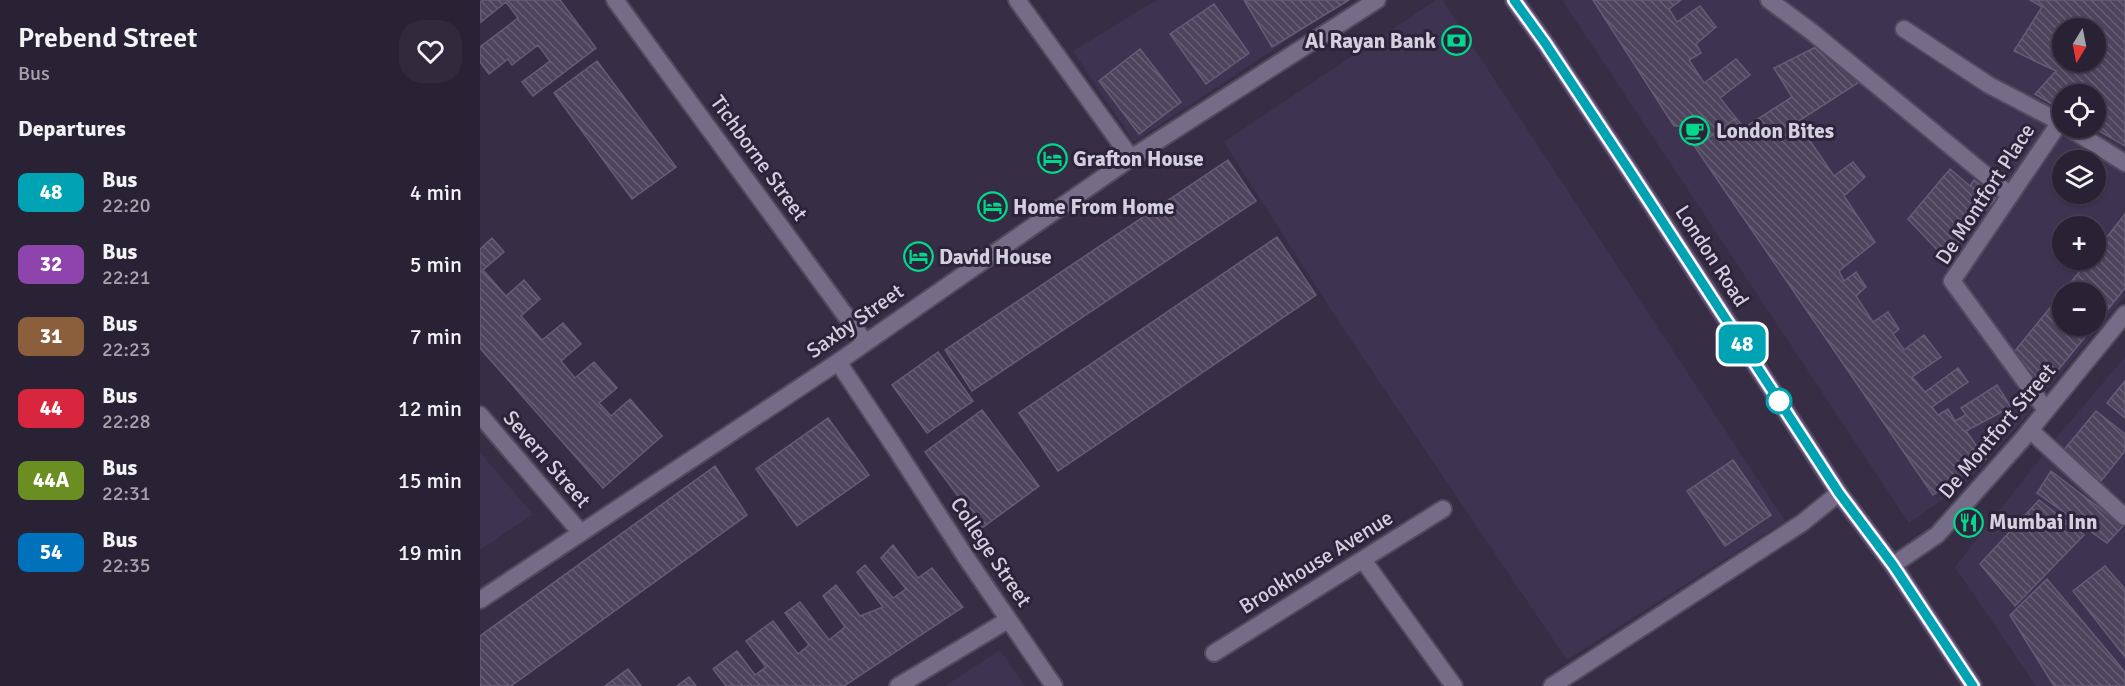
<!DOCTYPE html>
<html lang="en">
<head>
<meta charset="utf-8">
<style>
	:root { --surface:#292234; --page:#312a3c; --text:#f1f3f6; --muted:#a5a4ac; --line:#453f4f }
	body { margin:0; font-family:Signika,sans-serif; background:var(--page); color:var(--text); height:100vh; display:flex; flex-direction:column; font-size:22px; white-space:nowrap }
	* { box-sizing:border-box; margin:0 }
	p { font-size:20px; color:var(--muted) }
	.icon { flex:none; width:33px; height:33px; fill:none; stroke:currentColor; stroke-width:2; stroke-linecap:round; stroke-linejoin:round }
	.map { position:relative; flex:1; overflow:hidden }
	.side { display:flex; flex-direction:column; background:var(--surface); width:480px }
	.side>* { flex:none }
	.badge { padding:0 12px; border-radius:9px; font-size:21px; line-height:39px }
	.needle { width:39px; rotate:190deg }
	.controls { position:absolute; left:1572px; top:18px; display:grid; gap:12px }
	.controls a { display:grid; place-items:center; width:54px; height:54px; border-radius:50%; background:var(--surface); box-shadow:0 2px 4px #0004,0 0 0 2px var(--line); font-size:30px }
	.map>.badge { position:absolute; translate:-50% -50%; box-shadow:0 0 0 3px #fff }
	h2 { padding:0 18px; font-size:22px; line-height:54px }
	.round { display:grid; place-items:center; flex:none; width:63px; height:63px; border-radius:24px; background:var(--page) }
	.head { display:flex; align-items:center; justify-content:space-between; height:102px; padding:0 18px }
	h1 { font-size:28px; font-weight:600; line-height:45px }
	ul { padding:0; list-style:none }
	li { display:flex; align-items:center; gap:18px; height:72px; padding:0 18px }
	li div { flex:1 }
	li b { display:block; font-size:22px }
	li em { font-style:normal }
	li .badge { min-width:66px; font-weight:700; text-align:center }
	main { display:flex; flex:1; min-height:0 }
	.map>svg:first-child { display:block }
</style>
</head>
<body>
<main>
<section class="side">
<div class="head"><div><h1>Prebend Street</h1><p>Bus</p></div><a class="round"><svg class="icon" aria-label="heart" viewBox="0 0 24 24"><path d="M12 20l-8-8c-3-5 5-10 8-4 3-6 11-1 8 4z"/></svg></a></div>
<h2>Departures</h2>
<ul>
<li><span class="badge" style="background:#00a3b4;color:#fff">48</span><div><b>Bus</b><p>22:20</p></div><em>4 min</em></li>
<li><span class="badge" style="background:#8e44ad;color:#fff">32</span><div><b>Bus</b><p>22:21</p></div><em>5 min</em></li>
<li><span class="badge" style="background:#8b5e3c;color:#fff">31</span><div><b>Bus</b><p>22:23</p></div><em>7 min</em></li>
<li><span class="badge" style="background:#d7263d;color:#fff">44</span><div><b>Bus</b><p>22:28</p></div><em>12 min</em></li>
<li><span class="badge" style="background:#6b8e23;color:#fff">44A</span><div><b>Bus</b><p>22:31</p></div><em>15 min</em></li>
<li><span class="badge" style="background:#0072bc;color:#fff">54</span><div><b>Bus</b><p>22:35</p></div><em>19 min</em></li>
</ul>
</section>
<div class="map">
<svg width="1645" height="686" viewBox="0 0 1645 686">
	<defs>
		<pattern id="building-back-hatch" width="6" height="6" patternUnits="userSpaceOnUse" patternTransform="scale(1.5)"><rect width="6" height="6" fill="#4e445e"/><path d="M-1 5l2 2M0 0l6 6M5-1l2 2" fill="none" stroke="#675e75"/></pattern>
	</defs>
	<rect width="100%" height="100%" fill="#372e46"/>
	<path fill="#3f3352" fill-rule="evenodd" d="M677,0H868L654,142L593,51Z
		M956,0H962L1305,521L1087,660L857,319L744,142Z
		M1082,0H1645V296L1541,422L1486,483L1429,523ZM1582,28H1616V62H1582ZM1582,94H1616V128H1582ZM1582,160H1616V194H1582ZM1582,226H1616V260H1582ZM1582,292H1616V326H1582Z
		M1645,357V502L1573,442Z
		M0,453L53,514L0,550Z
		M1564,454L1645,528V686H1556L1475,567Z
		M520,650L545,686H465Z"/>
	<path fill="url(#building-back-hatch)" stroke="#665c77" stroke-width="1.5" fill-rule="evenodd" d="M3,0H80L116,48L53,96L42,82L70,61L58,45L32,65L28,59L9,74L0,62V47L38,18L26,2L1,22L0,2Z
		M764,0H869L792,47Z
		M1113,0H1201L1189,9L1197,22L1220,6L1236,27L1216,44L1221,53L1209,60L1224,83L1256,59L1270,75L1240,98L1256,118L1215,147L1200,126H1194Z
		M1550,0H1645V146L1614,128H1616V94H1582V110L1555,94L1576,71L1534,51L1562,7ZM1582,28H1616V62H1582Z
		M734,4L769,53L726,84L690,34Z
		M1338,46L1381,81L1317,122L1354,176L1373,162L1385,177L1364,196L1395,242L1359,271L1364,281L1376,272L1386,287L1376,296L1393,322L1408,312L1419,329L1413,334L1424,350L1444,335L1461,357L1432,377L1445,392L1478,368L1488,382L1452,407L1458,415L1468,409L1475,421L1486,415L1481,408L1517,385L1531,407L1486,431L1506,459L1453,495L1215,147L1256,118L1264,128L1312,97L1294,68Z
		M660,49L701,102L659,134L619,81Z
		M117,61L196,167L152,199L74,93Z
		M748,160L776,201L492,391L465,350Z
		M1470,169L1490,186L1494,180L1516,198L1465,258L1428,219Z
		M1645,214V288L1616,324V292H1582V326H1614L1565,386L1534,352L1609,260H1616V251Z
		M797,237L836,295L578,471L539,413Z
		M12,238L24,252L3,270L26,296L44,280L60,299L41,316L62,340L83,323L101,344L81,361L95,378L114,362L137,388L119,403L131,416L150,399L182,436L123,488L0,348V249Z
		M458,352L493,401L447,433L412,385Z
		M1645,381V418L1627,403Z
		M502,410L559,486L502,528L445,452Z
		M1616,411L1645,434V451L1621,481L1584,450Z
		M348,418L389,475L317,526L276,469Z
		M1253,460L1291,515L1245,546L1207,491Z
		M235,466L267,515L31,686H0V636Z
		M1571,471L1643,526L1627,543L1557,493Z
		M1559,500L1604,535L1535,606L1500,564Z
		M413,545L438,578L452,568L483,607L364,686H246L233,669L257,651L275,675L286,667L266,641L293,621L318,654L329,645L305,613L320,602L349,640L365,627L343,596L356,585L380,616L403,607L377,572L385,565L413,598L426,589L401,558Z
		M1625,566L1645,589V657L1593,591Z
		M1567,579L1645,672V686H1574L1530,615Z
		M148,669L161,686H125Z
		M209,677L216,686H197Z"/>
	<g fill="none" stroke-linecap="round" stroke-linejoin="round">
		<defs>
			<path id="service" d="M1289,0L1332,32L1530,195
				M1424,29L1509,85L1580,122
				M1589,128L1645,163
				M1566,410L1472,281L1580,122L1582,124
				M1550,430L1645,517"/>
			<path id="pedestrian" d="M358,362L412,443
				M734,653L963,509"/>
			<path id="minor" d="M135,0L385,342
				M537,0L651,158
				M0,415L101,533
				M412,443L485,556L574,686
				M883,560L974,686
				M1413,565L1457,535L1541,441L1645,314
				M0,600L358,362L651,158L897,0
				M418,686L528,620
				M1072,686L1322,523L1359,493"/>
			<path id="primary" d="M1034,0L1065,43L1149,170L1359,493L1413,565L1493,686"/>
		</defs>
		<use href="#service" stroke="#524a5e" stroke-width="20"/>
		<use href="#pedestrian" stroke="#524a5e" stroke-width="20"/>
		<use href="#minor" stroke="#524a5e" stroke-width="20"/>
		<use href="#primary" stroke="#524a5e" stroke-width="20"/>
		<use href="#service" stroke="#756c87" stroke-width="16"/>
		<use href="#pedestrian" stroke="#756c87" stroke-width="16"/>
		<use href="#minor" stroke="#756c87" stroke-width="16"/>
		<use href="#primary" stroke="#906ec0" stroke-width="16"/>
	</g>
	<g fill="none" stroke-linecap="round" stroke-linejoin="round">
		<defs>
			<path id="line" d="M1034,0L1065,43L1149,170L1359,493L1413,565L1493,686"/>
		</defs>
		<use href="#line" stroke="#fff" stroke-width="14"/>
		<use href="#line" stroke="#00a3b4" stroke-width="9"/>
	</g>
	<defs>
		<symbol id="bank-ring" viewBox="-11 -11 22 22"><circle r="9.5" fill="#2d243b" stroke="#00d98c" stroke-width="1.5"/><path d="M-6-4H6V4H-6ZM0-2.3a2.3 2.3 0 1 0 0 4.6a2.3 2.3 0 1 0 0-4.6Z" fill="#00d98c"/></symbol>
		<symbol id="cafe-ring" viewBox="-11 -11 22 22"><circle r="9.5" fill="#2d243b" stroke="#00d98c" stroke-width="1.5"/><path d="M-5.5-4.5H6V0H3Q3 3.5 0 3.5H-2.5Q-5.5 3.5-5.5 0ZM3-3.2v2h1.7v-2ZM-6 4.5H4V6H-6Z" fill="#00d98c"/></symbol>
		<symbol id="hotel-ring" viewBox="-11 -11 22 22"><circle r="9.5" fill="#2d243b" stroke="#00d98c" stroke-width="1.5"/><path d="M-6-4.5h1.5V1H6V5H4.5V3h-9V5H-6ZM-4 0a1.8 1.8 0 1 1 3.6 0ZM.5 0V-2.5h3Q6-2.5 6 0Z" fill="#00d98c"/></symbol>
		<symbol id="restaurant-ring" viewBox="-11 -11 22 22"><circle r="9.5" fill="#2d243b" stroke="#00d98c" stroke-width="1.5"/><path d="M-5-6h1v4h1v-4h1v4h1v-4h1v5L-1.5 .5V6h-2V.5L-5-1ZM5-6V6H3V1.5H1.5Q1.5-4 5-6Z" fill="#00d98c"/></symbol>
	</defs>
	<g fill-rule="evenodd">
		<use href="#bank-ring" x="960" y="24" width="33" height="33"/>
		<use href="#cafe-ring" x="1198" y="114" width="33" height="33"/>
		<use href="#hotel-ring" x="556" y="142" width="33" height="33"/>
		<use href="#hotel-ring" x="496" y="190" width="33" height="33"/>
		<use href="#hotel-ring" x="422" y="240" width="33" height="33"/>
		<use href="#restaurant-ring" x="1472" y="506" width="33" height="33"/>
	</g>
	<circle fill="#fff" stroke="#00a3b4" stroke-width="3" cx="1299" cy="401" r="12"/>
	<g text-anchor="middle" stroke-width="6" stroke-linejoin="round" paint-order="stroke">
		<g font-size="21" font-weight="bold" fill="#d5d0df" stroke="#2d243b" text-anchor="start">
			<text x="956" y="48" text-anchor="end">Al Rayan Bank</text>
			<text x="1236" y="138">London Bites</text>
			<text x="593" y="166">Grafton House</text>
			<text x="533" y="214">Home From Home</text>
			<text x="459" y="264">David House</text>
			<text x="1509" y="529">Mumbai Inn</text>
		</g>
		<g font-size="21" fill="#d5d0df" stroke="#2d243b">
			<text transform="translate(279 158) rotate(54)" y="7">Tichborne Street</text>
			<text transform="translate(1505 194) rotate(-57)" y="7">De Montfort Place</text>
			<text transform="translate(1232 256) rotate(57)" y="7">London Road</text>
			<text transform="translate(375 321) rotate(-35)" y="7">Saxby Street</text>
			<text transform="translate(1517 431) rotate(-50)" y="7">De Montfort Street</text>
			<text transform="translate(67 459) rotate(49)" y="7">Severn Street</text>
			<text transform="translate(511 552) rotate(56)" y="7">College Street</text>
			<text transform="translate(836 562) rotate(-32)" y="7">Brookhouse Avenue</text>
		</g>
	</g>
</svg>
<div class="controls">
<a><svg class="needle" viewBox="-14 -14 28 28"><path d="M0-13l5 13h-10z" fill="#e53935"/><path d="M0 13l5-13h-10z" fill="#a5a4ac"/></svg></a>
<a><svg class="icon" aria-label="locate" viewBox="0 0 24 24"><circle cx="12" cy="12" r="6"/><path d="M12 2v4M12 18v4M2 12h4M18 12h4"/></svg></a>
<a><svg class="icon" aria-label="layers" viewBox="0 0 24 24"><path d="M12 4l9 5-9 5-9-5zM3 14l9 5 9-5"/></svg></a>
<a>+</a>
<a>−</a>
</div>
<b class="badge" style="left:1262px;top:344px;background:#00a3b4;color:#fff">48</b>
</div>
</main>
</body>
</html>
